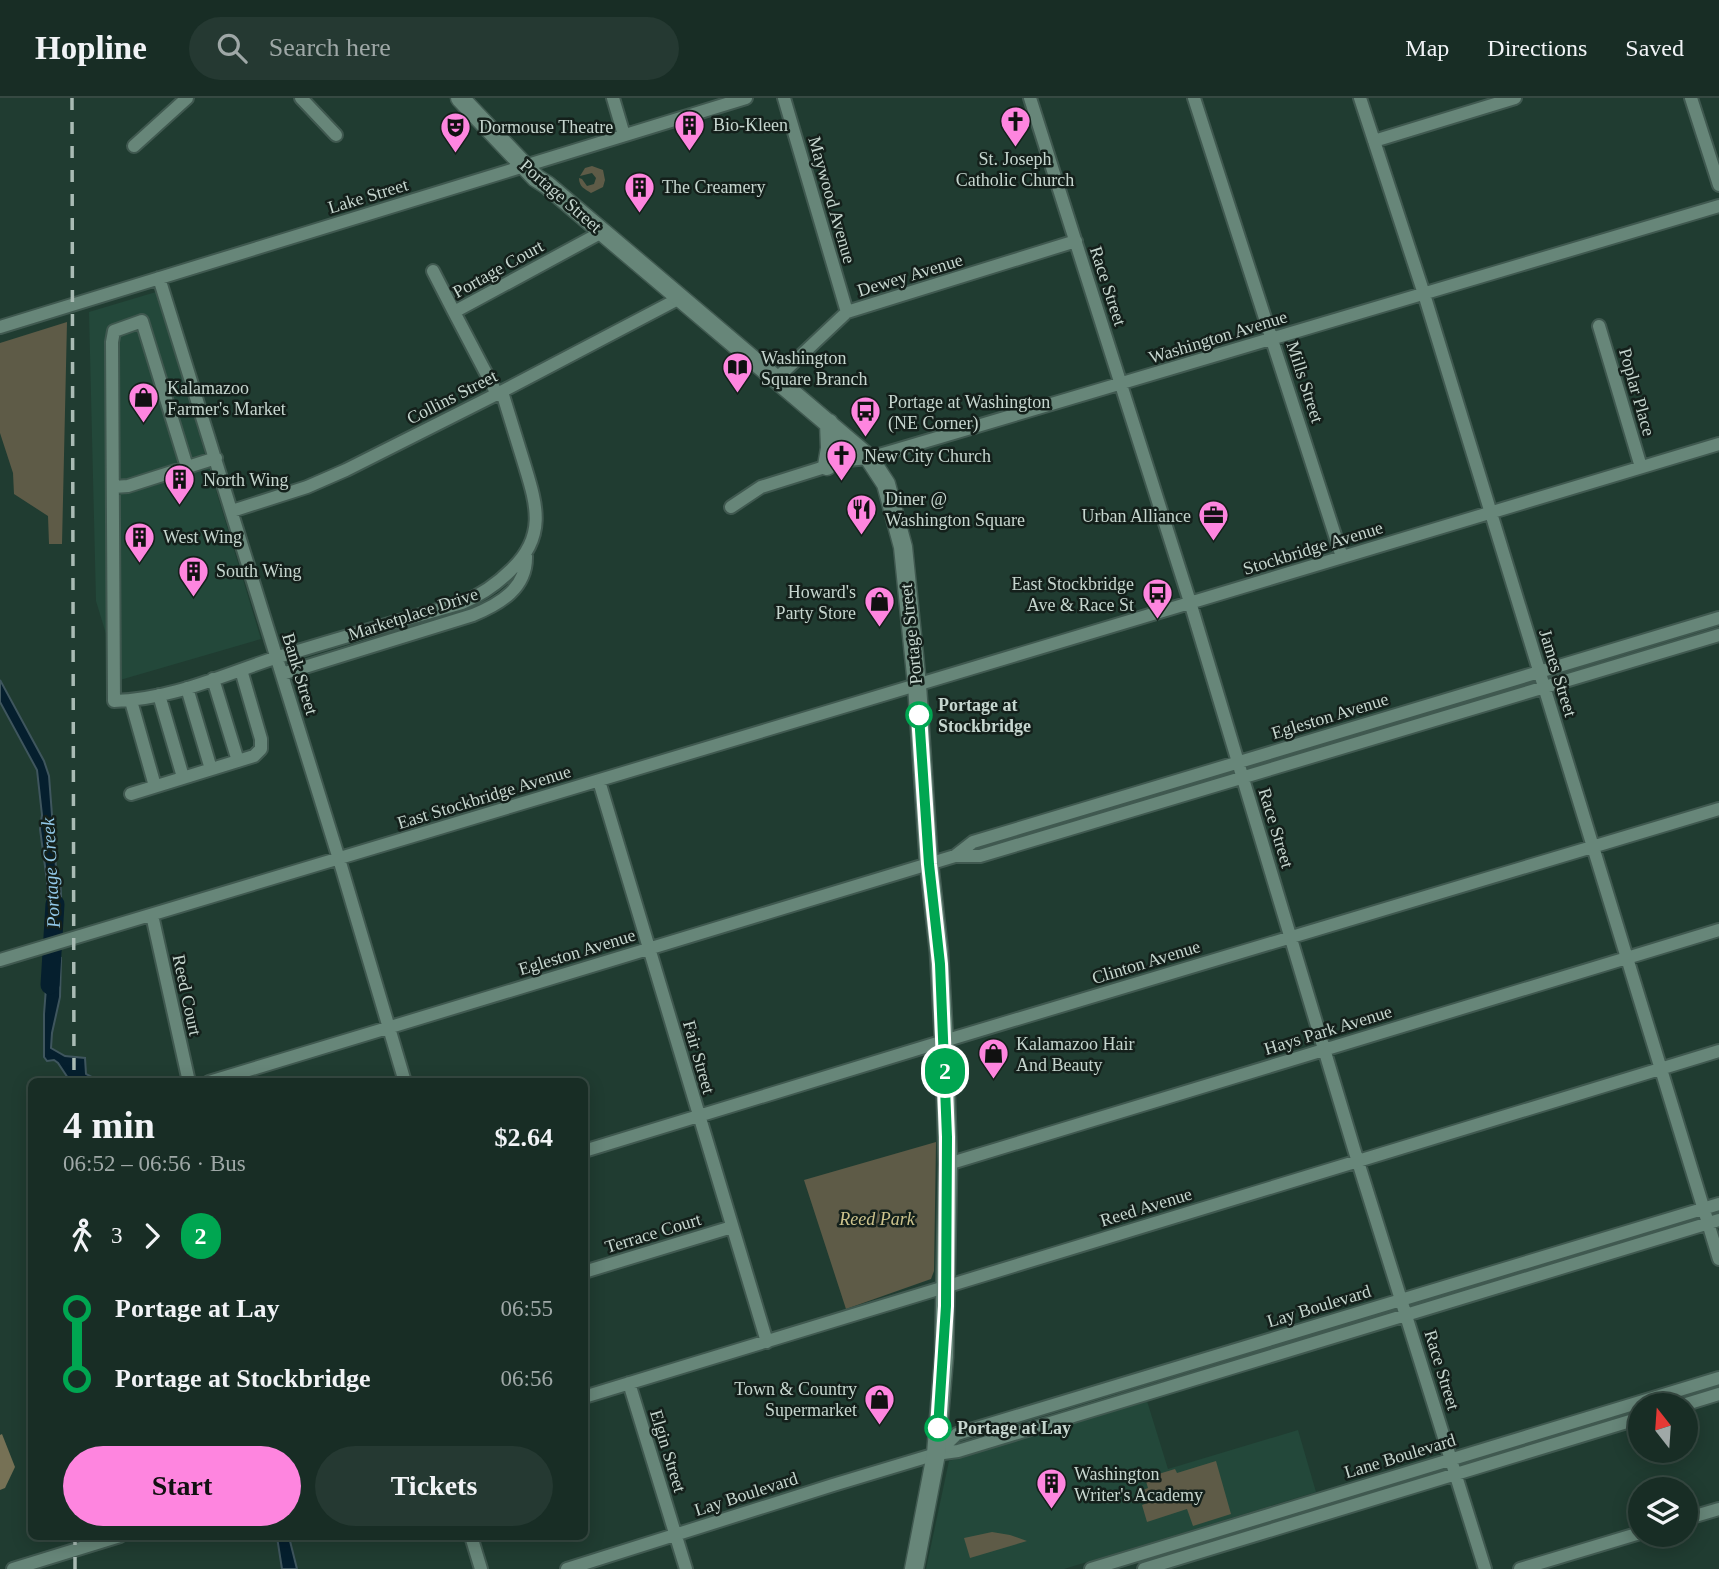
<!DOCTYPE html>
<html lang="en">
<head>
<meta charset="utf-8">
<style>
	:root { --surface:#182d25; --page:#253932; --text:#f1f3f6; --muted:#9fa8a7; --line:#364942; --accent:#fe85df }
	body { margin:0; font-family:"Times New Roman",serif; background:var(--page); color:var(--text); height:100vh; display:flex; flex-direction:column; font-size:26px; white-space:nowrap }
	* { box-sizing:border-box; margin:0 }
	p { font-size:23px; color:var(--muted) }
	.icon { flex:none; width:38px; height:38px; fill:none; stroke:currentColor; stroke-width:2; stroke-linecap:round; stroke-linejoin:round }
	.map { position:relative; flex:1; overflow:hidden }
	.details { position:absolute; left:28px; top:980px; width:560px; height:462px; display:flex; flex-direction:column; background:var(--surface); border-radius:10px; box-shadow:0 4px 18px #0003,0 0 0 2px var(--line) }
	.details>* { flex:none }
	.badge { padding:0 14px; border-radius:23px; font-size:24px; line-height:46px }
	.needle { width:46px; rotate:343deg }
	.tools { position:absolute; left:1628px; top:1295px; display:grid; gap:14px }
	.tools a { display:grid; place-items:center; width:70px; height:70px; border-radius:50%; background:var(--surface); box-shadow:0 4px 18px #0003,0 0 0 2px var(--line); font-size:35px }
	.map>.badge { position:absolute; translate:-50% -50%; box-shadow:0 0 0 4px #fff }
	.legs { display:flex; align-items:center; gap:10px; height:77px; padding:0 35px; font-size:23px }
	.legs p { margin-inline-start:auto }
	.head { display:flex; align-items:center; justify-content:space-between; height:119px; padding:0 35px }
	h1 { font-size:38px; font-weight:800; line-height:52px }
	.primary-button { display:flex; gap:14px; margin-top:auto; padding:14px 35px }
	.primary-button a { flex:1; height:80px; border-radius:42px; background:var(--accent); color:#111; font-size:28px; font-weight:800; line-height:80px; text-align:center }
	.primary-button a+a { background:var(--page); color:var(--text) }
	ul { padding:0 35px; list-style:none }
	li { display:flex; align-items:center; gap:24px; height:70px; font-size:26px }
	li i { display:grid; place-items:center; width:10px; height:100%; margin:0 9px; background:currentColor }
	li i::after { content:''; width:18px; height:18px; margin:-9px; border:5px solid; border-radius:50%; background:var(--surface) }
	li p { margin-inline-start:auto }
	li:first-child i { background:linear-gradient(#0000 50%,currentColor 0) }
	li:last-child i { background:linear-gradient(currentColor 50%,#0000 0) }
	header { display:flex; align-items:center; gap:42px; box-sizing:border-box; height:98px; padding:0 35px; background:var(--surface); border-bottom:2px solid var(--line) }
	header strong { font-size:33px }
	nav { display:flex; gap:38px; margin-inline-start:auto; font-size:24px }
	.search { width:490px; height:63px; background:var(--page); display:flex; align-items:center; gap:18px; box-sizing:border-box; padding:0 24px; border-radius:38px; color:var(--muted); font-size:26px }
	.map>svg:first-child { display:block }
</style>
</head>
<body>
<header>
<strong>Hopline</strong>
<div class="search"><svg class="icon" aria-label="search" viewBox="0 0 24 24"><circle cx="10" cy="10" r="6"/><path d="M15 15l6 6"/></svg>Search here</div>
<nav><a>Map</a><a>Directions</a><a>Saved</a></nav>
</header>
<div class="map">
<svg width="1719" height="1471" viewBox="0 0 1719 1471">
	<rect width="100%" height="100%" fill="#203c31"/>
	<path fill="#23483a" d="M156,194L261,541L120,582L96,503L89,214Z
		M1147,1303L1168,1371L1298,1332L1316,1394L1064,1471H926L949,1363Z"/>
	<path fill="#5e5b47" d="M592,68L603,72L605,82L603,89L591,95C585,91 579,89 579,80L582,81L587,88L594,86L596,80L592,75L580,78L585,70Z
		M67,224L62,446H49L48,418L14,396L13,375L0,335V245Z
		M936,1044L934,1173L931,1181L846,1211L804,1082Z
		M1216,1363L1231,1416L1193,1428L1187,1411L1147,1424L1142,1407L1147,1405L1143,1392L1148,1390L1145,1380L1175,1371L1177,1375Z
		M992,1434L1010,1437L1027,1443L970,1460L964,1440Z"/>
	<path fill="#767155" d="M2,1336L15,1369L5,1390L0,1392V1337Z"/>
	<path fill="#051f2e" stroke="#3f565e" stroke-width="2" d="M0,582L44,663L49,678L56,769C63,787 62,810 57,828L49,831L47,783L40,731L42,717L37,672L0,604Z
		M61,860L60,899L52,935L51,950L65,958L85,960L86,976L99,983H80L77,979L68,980L58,965L54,962L47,963L44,959V916L48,864Z
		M277,1439H289L297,1471H282Z"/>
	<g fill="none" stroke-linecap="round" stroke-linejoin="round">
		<path stroke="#051f2e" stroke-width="19" d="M50,887L55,806"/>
		<defs>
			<path id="street" d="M301,0L336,37
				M613,0L624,37
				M784,0L847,214
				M1030,0L1190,504L1354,1051L1485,1471
				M1194,0L1342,459
				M1360,0L1424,196L1719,1161
				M1691,0L1719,87
				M1374,43L1515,0
				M134,48L187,0
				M433,173L454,214
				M159,180L339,761L405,984
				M1599,228L1641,369
				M0,229L746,0
				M776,281L847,214L1076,143
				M497,296L454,214L602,134
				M187,369L142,223L114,233L112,244L114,603C170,602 223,577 275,560C337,541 399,523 462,505C481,497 496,487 511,472C548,437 536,405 523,362C516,339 509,316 502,294
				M113,389L128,388L216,360
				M731,409L761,389L847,362L869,360L893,353L1719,108
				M232,413L307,389L346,372L497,296L680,200
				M282,576L473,517C500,506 527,490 526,458
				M213,581L238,663
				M187,590L211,671
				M159,597L183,679
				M131,603L155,688
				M599,683L767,1244
				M131,696L254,658L261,651V641L241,572
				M955,758L973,744L1719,520
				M152,817L189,984
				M0,862L1719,346
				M209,984L945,761L955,758H980L1719,537
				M584,1053L944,943L1719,711
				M948,1066L1719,832
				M584,1174L732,1129
				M629,1285L686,1471
				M584,1299L1719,953
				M1683,1307L1719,1296
				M936,1356L957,1336L1719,1106
				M1685,1421L1719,1411
				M471,1438L481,1471
				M13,1471L120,1438
				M567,1471L833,1387L936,1356L958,1353L1719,1122
				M1091,1471L1719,1280
				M1144,1471L1640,1320
				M1520,1471L1640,1435"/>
			<path id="secondary" d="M460,0L536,80L547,87L869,360L886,386L903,449L917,587L929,766L939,854L944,943L948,1066L944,1259L936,1356L914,1471
				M827,368L830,350L829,325"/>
		</defs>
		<use href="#street" stroke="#405950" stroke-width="16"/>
		<use href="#secondary" stroke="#405950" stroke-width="21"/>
		<use href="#street" stroke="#678679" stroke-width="12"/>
		<use href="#secondary" stroke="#678679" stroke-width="18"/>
		<path stroke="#a9bbb4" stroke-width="3.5" stroke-dasharray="12 12" stroke-linecap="butt" d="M72,0L74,984
			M75,1471V1438"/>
	</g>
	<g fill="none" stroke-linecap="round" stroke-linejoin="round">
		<defs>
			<path id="line-1" d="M919,617L929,766L940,866L947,1039L946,1208L938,1330"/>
		</defs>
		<use href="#line-1" stroke="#fff" stroke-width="16"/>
		<use href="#line-1" stroke="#00a651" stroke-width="10"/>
	</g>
	<defs>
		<symbol id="church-pin" viewBox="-11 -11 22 30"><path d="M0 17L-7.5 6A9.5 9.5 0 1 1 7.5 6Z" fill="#fe85df" stroke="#14201b"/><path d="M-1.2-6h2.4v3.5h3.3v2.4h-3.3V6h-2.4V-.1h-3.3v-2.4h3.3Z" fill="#111"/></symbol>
		<symbol id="building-pin" viewBox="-11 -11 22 30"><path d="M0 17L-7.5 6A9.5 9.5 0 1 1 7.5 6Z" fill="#fe85df" stroke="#14201b"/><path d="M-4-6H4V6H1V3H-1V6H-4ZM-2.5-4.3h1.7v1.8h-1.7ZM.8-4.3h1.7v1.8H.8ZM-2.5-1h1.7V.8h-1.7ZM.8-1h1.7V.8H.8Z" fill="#111"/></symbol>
		<symbol id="theatre-pin" viewBox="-11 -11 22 30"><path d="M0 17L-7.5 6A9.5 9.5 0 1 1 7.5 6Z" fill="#fe85df" stroke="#14201b"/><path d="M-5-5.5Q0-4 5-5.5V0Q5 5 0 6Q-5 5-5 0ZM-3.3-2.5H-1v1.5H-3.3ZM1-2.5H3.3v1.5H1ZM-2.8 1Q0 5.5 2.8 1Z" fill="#111"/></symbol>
		<symbol id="library-pin" viewBox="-11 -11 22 30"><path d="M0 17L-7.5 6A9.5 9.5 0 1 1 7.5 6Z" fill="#fe85df" stroke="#14201b"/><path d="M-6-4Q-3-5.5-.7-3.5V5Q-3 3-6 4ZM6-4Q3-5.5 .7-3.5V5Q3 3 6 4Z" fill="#111"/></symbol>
		<symbol id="shop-pin" viewBox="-11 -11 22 30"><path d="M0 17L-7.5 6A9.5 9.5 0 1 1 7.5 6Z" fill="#fe85df" stroke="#14201b"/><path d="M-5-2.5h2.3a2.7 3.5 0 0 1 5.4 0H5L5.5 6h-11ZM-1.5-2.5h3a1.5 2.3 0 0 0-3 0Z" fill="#111"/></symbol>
		<symbol id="bus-pin" viewBox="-11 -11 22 30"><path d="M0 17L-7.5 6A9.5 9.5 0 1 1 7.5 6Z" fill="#fe85df" stroke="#14201b"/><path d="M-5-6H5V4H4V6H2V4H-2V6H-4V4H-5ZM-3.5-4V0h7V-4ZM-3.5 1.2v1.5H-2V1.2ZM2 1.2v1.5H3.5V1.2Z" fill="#111"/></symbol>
		<symbol id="restaurant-pin" viewBox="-11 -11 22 30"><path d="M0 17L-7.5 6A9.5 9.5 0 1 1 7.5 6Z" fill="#fe85df" stroke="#14201b"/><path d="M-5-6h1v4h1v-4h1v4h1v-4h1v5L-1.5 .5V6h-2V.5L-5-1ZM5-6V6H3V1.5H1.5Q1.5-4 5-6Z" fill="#111"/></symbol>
		<symbol id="office-pin" viewBox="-11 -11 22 30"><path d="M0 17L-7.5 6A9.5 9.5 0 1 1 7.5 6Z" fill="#fe85df" stroke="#14201b"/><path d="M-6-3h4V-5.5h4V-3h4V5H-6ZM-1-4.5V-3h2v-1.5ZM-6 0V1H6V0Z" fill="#111"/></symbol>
	</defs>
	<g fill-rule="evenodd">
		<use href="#church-pin" x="998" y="6" width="35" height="47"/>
		<use href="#building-pin" x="672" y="10" width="35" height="47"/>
		<use href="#theatre-pin" x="438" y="12" width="35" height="47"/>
		<use href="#building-pin" x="622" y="72" width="35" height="47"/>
		<use href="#library-pin" x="720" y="252" width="35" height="47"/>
		<use href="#shop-pin" x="126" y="282" width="35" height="47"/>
		<use href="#bus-pin" x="848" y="296" width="35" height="47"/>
		<use href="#church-pin" x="824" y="340" width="35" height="47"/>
		<use href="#building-pin" x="162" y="364" width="35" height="47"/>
		<use href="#restaurant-pin" x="844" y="394" width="35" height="47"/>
		<use href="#office-pin" x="1196" y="400" width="35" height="47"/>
		<use href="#building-pin" x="122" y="422" width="35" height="47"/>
		<use href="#building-pin" x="176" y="456" width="35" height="47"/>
		<use href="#bus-pin" x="1140" y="478" width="35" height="47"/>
		<use href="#shop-pin" x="862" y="486" width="35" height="47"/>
		<use href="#shop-pin" x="976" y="938" width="35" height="47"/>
		<use href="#shop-pin" x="862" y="1284" width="35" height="47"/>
		<use href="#building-pin" x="1034" y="1368" width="35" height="47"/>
	</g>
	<g fill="#fff" stroke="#00a651" stroke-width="3.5">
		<circle cx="919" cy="617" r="12"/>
		<circle cx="938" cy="1330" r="12"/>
	</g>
	<g text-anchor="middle" stroke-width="5" stroke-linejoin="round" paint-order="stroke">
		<g font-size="18" fill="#c6d6cf" stroke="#14201b" text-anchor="start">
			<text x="713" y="33">Bio-Kleen</text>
			<text x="479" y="35">Dormouse Theatre</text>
			<text x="1015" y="67" text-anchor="middle">St. Joseph<tspan x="1015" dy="21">Catholic Church</tspan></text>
			<text x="662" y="95">The Creamery</text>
			<text x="761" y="266">Washington<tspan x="761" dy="21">Square Branch</tspan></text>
			<text x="167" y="296">Kalamazoo<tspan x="167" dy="21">Farmer's Market</tspan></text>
			<text x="888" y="310">Portage at Washington<tspan x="888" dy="21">(NE Corner)</tspan></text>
			<text x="864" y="364">New City Church</text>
			<text x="203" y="388">North Wing</text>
			<text x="885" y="407">Diner @<tspan x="885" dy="21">Washington Square</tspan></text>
			<text x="1191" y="424" text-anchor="end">Urban Alliance</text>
			<text x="163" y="445">West Wing</text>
			<text x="216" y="479">South Wing</text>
			<text x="1134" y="492" text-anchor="end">East Stockbridge<tspan x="1134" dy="21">Ave &amp; Race St</tspan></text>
			<text x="856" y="500" text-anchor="end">Howard's<tspan x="856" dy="21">Party Store</tspan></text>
			<text x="1016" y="952">Kalamazoo Hair<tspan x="1016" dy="21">And Beauty</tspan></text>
			<text x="857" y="1297" text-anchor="end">Town &amp; Country<tspan x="857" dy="21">Supermarket</tspan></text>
			<text x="1074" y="1382">Washington<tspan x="1074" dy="21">Writer's Academy</tspan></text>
		</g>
		<g font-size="18" fill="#c6d6cf" stroke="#14201b">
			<text transform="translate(368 98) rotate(-17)" y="6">Lake Street</text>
			<text transform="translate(561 98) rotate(41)" y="6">Portage Street</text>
			<text transform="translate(832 102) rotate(74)" y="6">Maywood Avenue</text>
			<text transform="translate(498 171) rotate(-29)" y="6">Portage Court</text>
			<text transform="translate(910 177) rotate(-17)" y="6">Dewey Avenue</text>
			<text transform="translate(1108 188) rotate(72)" y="6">Race Street</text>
			<text transform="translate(1218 239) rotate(-17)" y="6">Washington Avenue</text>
			<text transform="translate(1305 284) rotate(72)" y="6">Mills Street</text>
			<text transform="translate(1637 294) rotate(74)" y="6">Poplar Place</text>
			<text transform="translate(452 299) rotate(-27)" y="6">Collins Street</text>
			<text transform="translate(1313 450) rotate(-17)" y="6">Stockbridge Avenue</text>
			<text transform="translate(413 516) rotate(-18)" y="6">Marketplace Drive</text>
			<text transform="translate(911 536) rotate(-96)" y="6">Portage Street</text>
			<text transform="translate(1558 575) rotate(73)" y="6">James Street</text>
			<text transform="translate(300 576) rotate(73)" y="6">Bank Street</text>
			<text transform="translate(1330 618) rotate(-17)" y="6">Egleston Avenue</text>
			<text transform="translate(484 699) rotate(-17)" y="6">East Stockbridge Avenue</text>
			<text transform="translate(1276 730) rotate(73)" y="6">Race Street</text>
			<text transform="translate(577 854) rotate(-17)" y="6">Egleston Avenue</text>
			<text transform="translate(1146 864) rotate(-17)" y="6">Clinton Avenue</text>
			<text transform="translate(187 897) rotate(78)" y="6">Reed Court</text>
			<text transform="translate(1328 932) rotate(-17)" y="6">Hays Park Avenue</text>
			<text transform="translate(699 959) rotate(74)" y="6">Fair Street</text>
			<text transform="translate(1146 1109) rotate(-17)" y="6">Reed Avenue</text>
			<text transform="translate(653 1135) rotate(-17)" y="6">Terrace Court</text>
			<text transform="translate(1319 1208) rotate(-17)" y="6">Lay Boulevard</text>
			<text transform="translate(1442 1272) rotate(73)" y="6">Race Street</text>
			<text transform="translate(668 1353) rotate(73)" y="6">Elgin Street</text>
			<text transform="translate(1400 1358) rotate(-17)" y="6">Lane Boulevard</text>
			<text transform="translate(746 1396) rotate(-18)" y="6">Lay Boulevard</text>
		</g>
		<g font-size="18" font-weight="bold" fill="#c6d6cf" stroke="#14201b" text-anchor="start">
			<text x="938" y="613">Portage at<tspan x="938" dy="21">Stockbridge</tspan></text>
			<text x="957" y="1336">Portage at Lay</text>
		</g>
		<g font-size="18" font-style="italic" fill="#cdc38d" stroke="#14201b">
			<text x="877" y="1127">Reed Park</text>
		</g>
		<g font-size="19" font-style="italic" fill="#93c9e9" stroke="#14201b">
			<text transform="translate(50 775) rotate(-93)" y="7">Portage Creek</text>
		</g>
	</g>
</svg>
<div class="tools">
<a><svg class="needle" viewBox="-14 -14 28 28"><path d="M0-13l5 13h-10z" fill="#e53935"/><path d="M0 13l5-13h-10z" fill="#9fa8a7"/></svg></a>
<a><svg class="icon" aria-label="layers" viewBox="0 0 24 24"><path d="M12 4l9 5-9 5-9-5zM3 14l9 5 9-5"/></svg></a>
</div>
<b class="badge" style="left:945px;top:973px;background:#00a651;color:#fff">2</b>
<section class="details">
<div class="head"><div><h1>4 min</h1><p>06:52 – 06:56 · Bus</p></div><b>$2.64</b></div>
<div class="legs"><svg class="icon" aria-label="walk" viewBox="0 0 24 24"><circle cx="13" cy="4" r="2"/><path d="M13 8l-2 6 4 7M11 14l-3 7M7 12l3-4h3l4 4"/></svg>3<svg class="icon" aria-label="forward" viewBox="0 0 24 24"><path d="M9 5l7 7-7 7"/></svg><b class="badge" style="background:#00a651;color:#fff">2</b></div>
<ul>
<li><i style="color:#00a651"></i><b>Portage at Lay</b><p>06:55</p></li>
<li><i style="color:#00a651"></i><b>Portage at Stockbridge</b><p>06:56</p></li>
</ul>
<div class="primary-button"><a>Start</a><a>Tickets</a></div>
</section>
</div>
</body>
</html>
